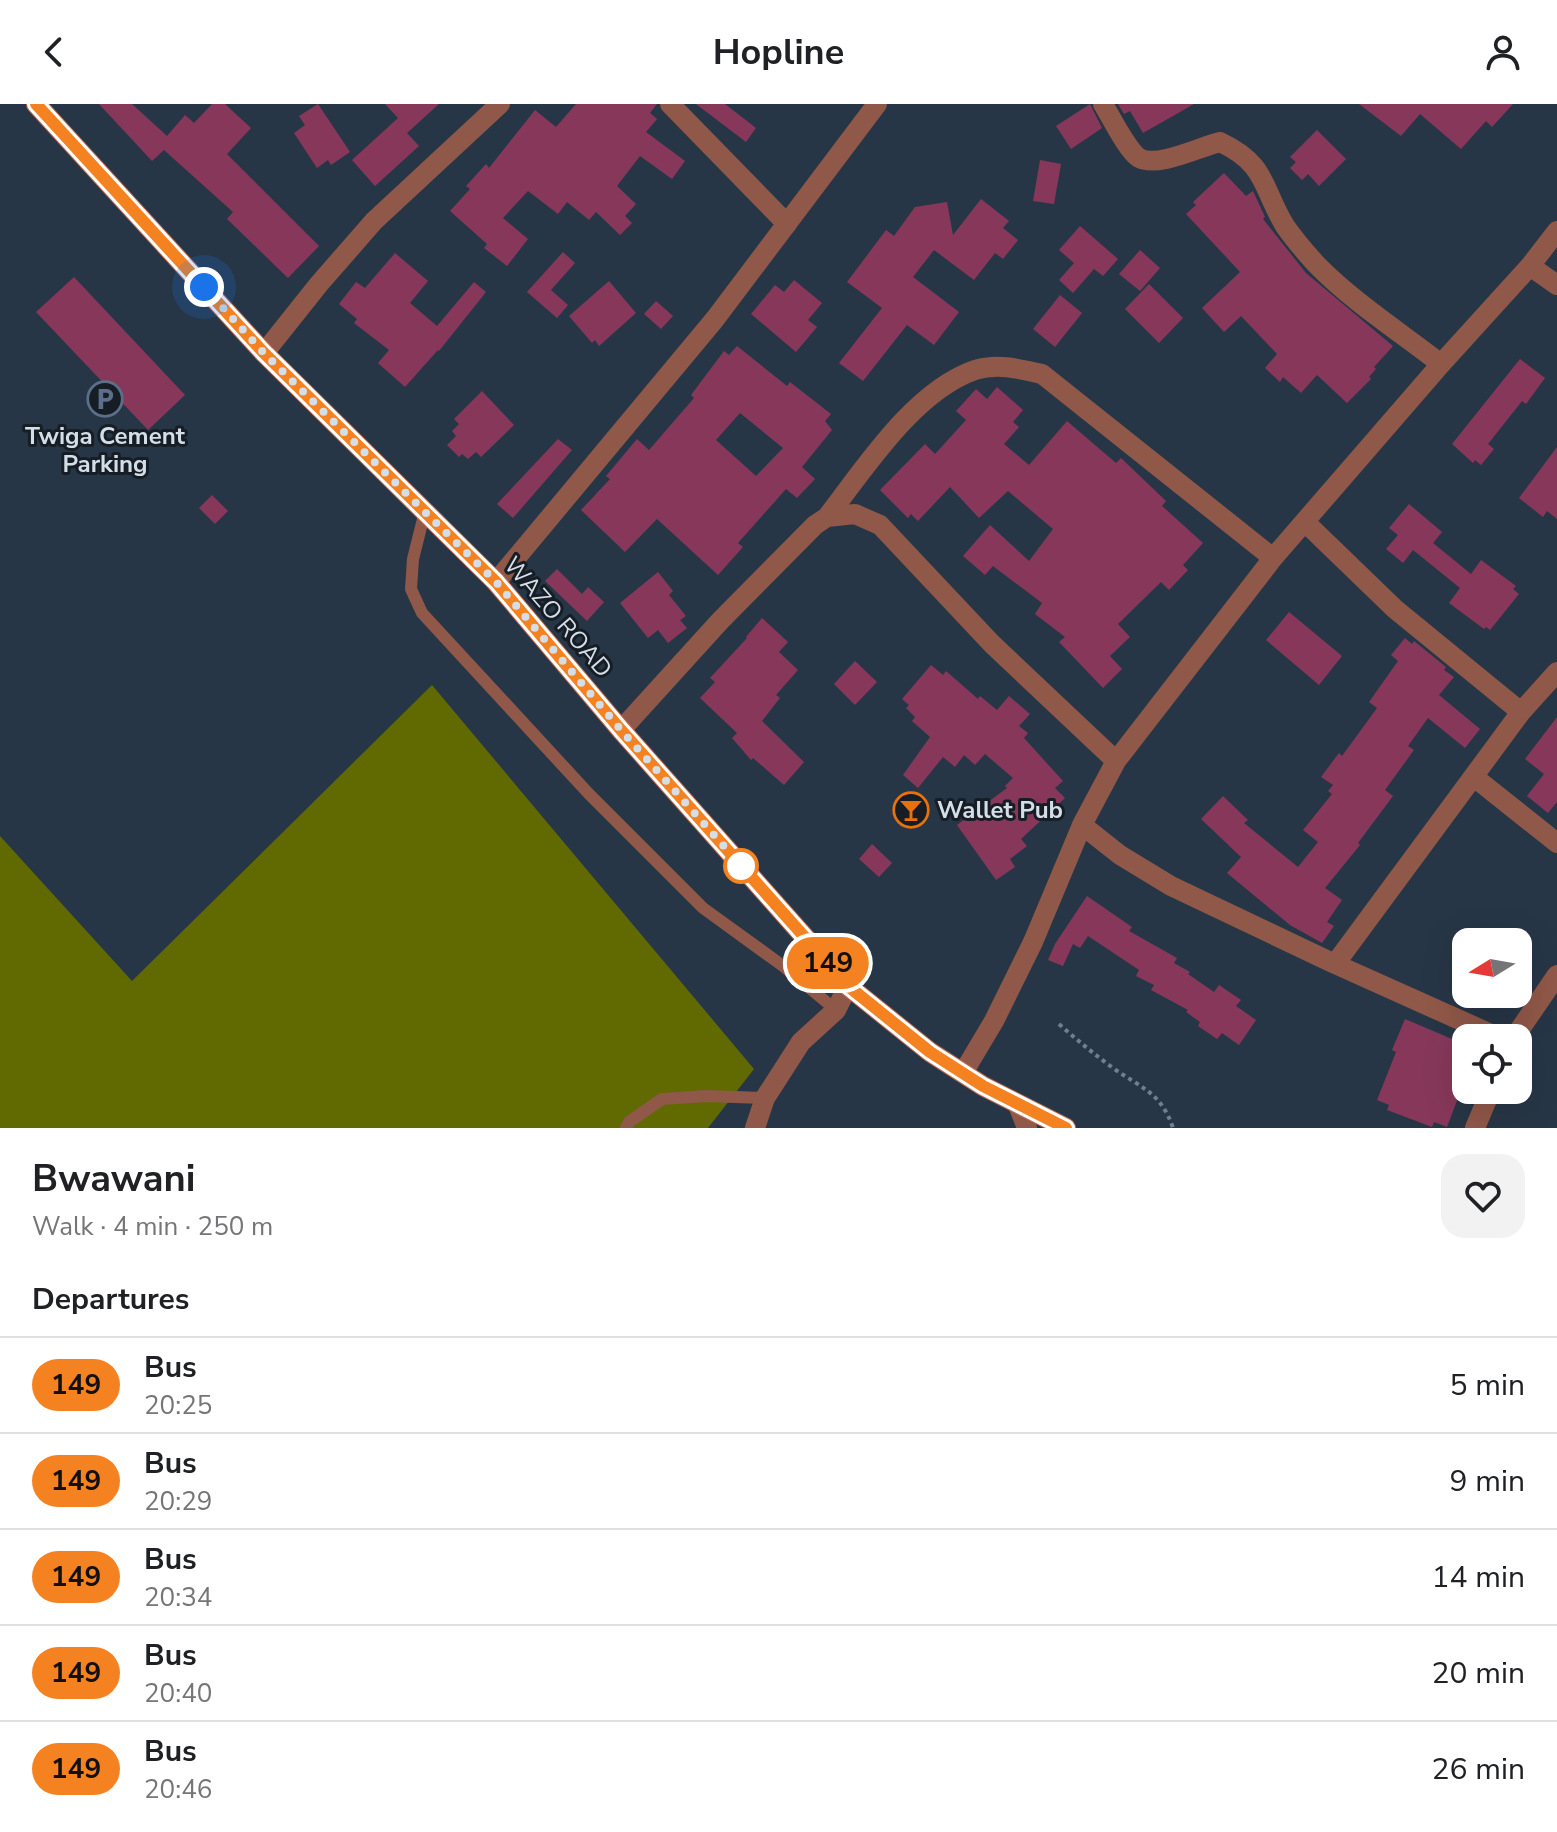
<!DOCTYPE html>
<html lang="en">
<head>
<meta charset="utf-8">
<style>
	:root { --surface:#fff; --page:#f2f2f2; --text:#202124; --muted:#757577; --line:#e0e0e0 }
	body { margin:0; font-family:"Nunito Sans",sans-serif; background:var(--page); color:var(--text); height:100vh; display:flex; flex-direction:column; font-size:30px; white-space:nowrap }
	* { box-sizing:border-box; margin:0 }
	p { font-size:26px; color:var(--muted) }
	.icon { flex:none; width:44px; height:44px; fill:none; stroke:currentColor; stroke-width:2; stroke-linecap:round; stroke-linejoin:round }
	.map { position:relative; height:1024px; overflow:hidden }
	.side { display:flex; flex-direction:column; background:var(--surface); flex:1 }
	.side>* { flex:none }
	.badge { padding:0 16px; border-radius:26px; font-size:28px; line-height:52px }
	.needle { width:52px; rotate:259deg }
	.controls { position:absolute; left:1452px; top:824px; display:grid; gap:16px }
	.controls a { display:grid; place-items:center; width:80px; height:80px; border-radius:16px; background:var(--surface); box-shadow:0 8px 32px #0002; font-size:40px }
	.you { position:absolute; width:40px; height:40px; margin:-20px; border:6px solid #fff; border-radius:50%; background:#1a73e8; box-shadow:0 0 0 12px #1a73e833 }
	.map>.badge { position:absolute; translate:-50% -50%; box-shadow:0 0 0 4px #fff }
	h2 { padding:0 32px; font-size:30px; line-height:72px }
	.round { display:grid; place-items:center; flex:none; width:84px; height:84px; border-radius:24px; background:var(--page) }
	.headline { display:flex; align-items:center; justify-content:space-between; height:136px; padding:0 32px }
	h1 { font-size:38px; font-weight:700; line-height:60px }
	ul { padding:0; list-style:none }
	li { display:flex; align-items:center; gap:24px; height:96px; padding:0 32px; border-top:2px solid var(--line) }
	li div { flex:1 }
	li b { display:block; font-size:30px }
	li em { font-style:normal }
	li .badge { min-width:88px; font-weight:700; text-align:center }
	header { display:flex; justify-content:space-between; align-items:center; height:104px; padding:0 32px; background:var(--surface); font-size:36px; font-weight:700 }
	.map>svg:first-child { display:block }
</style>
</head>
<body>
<header><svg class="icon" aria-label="back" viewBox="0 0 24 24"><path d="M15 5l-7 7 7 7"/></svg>Hopline<svg class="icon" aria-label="person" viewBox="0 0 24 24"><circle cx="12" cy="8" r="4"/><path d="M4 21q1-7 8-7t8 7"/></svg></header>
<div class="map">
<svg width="1557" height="1024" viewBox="0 0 1557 1024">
	<rect width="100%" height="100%" fill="#273646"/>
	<path fill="#606a00" d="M432,581L754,965L708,1024H0V732L132,877Z"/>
	<path fill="#87385a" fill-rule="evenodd" d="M99,0H132L167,32L185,11L194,19L212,0H225L251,24L227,50L319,142L288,174L227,115L233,108L164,46L152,57Z
		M318,0L350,48L331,61L328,56L317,64L294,29L305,21L299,12Z
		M385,0H439L407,29L419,42L375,82L352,56L398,14Z
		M576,0H657L650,9L657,15L646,28L685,57L672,75L640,52L617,82L636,100L625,112L632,119L620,131L596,108L589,116L567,98L558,110L528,87L503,114L528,135L507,162L484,144L487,140L450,107L470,85L466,82L486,60L489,64L535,6L556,23Z
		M696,0H725L756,24L746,38Z
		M1090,0L1102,24L1071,45L1056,22Z
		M1118,0H1194L1143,29L1130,7L1124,10Z
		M1359,0H1513L1492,23L1486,17L1461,45L1420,10L1401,32Z
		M1317,26L1346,55L1319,82L1308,70L1302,76L1290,64L1296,58L1290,53Z
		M1040,56L1061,60L1054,100L1033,97Z
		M1224,69L1246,92L1253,87L1265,113L1263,115L1306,169L1393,242L1374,263L1376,265L1369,273L1371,275L1347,299L1317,271L1301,289L1283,273L1280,278L1265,264L1277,250L1241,212L1224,228L1202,204L1240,168L1186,110L1196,101L1193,98Z
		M981,95L1009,117L1003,124L1018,136L1003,155L995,149L974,176L934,146L913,173L959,208L934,241L907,221L863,277L839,259L882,204L847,178L886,126L894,132L915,103L947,98L953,131Z
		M1080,122L1118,155L1103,172L1094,165L1073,189L1059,176L1074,159L1059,146Z
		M1140,146L1160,164L1140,187L1119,170Z
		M563,148L575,159L551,186L568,201L557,214L527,188Z
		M395,149L428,177L410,199L437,222L474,178L486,188L439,247L438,246L405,283L378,259L389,246L354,219L357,215L339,200L356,178L365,184Z
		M74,173L185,291L148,326L36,208Z
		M794,176L822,199L808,216L817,223L796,248L751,210L775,181L784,188Z
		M609,177L636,209L599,242L595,236L592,239L569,212Z
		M1149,180L1183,214L1159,239L1125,205Z
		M1060,191L1082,209L1055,243L1033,225Z
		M656,197L673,212L661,225L644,210Z
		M737,242L787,282L790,278L831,310L825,317L832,326L802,363L815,375L797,394L786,385L738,439L743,443L718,471L657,415L625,448L581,406L610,375L606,372L637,335L649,346L694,294L691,291L724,247L729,251ZM740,309L783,344L756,372L716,336Z
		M1520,255L1545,274L1526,300L1522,297L1488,340L1494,345L1481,361L1475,356L1473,359L1452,340Z
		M997,283L1023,306L1013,318L1019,323L1004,340L1029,361L1067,317L1116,359L1121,354L1166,397L1162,402L1203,439L1183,461L1188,466L1169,486L1161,478L1118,520L1130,533L1110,552L1122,565L1103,584L1059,538L1065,533L1035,510L1042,499L993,462L985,471L963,452L990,421L1029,457L1053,425L1008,387L979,414L950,383L918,417L911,410L908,414L880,386L925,340L935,350L966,316L956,307L976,285L987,295Z
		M482,287L514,321L481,353L476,348L468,355L462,350L459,353L447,341L456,332L452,327L459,320L454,315Z
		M558,335L572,346L513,414L497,400Z
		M1557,343V415L1547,407L1543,413L1519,394Z
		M212,391L228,407L215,420L199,404Z
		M1409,400L1442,428L1433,439L1471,470L1481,456L1516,482L1513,485L1519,490L1490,526L1486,523L1484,525L1449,499L1460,484L1413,446L1403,459L1386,445L1398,431L1389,424Z
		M557,465L582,490L588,483L604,498L587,517L545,477Z
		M658,468L673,487L669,491L686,512L680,516L687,524L668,539L658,526L648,534L620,499Z
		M1289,508L1342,552L1319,581L1266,536Z
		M762,514L788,538L779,548L798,566L776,591L780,594L762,617L804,658L784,681L753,654L751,656L732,634L737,629L700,594L715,578L710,574L747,534L746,533Z
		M1405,534L1412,540L1414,537L1446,563L1444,566L1454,573L1439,591L1480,625L1465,644L1428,614L1408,642L1414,646L1385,686L1393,692L1358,739L1360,741L1325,784L1342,796L1327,818L1334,822L1322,839L1290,821L1227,769L1241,753L1201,715L1223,692L1248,716L1244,719L1298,763L1318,738L1303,726L1332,690L1328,687L1333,681L1321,673L1339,649L1342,652L1377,604L1369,598L1398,557L1391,551Z
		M855,557L877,578L855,601L834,580Z
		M931,561L943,571L946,567L978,595L980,592L997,606L1009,592L1030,610L1019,622L1028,629L1024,634L1063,677L1055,684L1065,694L1021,735L1027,742L1010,755L1015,763L996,776L957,721L1007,684L1005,682L1013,674L985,650L975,661L964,651L955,663L943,653L918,684L903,671L930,633L912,617L915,613L906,604L909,601L902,595Z
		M1557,613V698L1548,709L1527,692L1544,670L1525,655Z
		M872,740L892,759L879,773L859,755Z
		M1087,792L1132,823L1129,827L1177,854L1174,859L1190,868L1188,870L1214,888L1219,881L1241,896L1236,902L1256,916L1239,941L1222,929L1217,935L1198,922L1200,918L1186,908L1188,906L1151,886L1154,881L1136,872L1139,866L1088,832L1080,844L1073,840L1063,862L1048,856L1055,840Z
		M1405,915L1466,941V973L1447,1023L1434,1018L1432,1023L1387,1006L1389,1001L1377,996L1396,948L1392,946Z"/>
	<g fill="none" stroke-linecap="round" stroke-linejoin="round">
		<path stroke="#727f8c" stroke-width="4" stroke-dasharray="4 4" stroke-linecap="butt" d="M1059,920C1077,936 1094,950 1113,964C1141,984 1161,988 1173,1024"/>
		<path stroke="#905848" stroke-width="12" d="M425,407L413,455L411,485L422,509L589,690L703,804L783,862L836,906
			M626,1024L629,1018L662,995L706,992L765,994"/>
		<path stroke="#905848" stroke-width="20" d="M670,0L787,120
			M1103,0C1111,13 1127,46 1139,54C1158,64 1199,43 1220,38C1267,60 1262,84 1285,122C1294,135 1306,149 1316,160C1353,198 1400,228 1441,260
			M1530,162L1557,181
			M264,249L319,180L374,117L500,0
			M827,413C865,364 914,287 975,266C998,259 1020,265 1042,270L1273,454
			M1306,419L1395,505L1521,608
			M496,478L715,215L877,0
			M621,626L720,517L815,421L827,413L855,410L880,421L992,540L1116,657
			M1474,673L1557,739
			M1082,721L1120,751L1171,782L1335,860L1500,934
			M1335,860L1521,608L1557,568
			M1514,934L1557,871
			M963,969L994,917L1033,838L1082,721L1116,657L1273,454L1441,260L1530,162L1557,127
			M1018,1001L1027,1024
			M755,1024L765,994L801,938L836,906L848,882
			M1475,1024L1491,986"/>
		<path stroke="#c26a50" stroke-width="20" d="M36,0L264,249L496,478L621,626L848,882L930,948L983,982L1066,1024"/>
	</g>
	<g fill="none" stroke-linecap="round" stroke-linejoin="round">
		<defs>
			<path id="line" d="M36,0L264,249L496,478L621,626L848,882L930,948L983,982L1066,1024"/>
		</defs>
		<use href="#line" stroke="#fff" stroke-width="18"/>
		<use href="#line" stroke="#f58220" stroke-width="12"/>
		<path stroke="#d4dee8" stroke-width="8" stroke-dasharray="0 14.4" d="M204,183L264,249L496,478L621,626L745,766L741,762"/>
	</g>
	<defs>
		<symbol id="parking-ring" viewBox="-11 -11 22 22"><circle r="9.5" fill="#161d24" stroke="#5c6f8a" stroke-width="1.5"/><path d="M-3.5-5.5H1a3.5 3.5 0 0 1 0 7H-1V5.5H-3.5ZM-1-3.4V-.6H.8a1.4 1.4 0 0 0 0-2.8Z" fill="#5c6f8a"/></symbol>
		<symbol id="bar-ring" viewBox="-11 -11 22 22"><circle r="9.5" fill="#161d24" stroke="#e8710a" stroke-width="1.5"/><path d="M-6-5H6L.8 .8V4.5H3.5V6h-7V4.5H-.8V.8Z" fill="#e8710a"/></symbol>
	</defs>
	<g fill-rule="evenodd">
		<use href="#parking-ring" x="85" y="275" width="40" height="40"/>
		<use href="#bar-ring" x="891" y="686" width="40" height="40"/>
	</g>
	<circle fill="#fff" stroke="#f58220" stroke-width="4" cx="741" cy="762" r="16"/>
	<g text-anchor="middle" stroke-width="6" stroke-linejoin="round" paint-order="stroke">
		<g font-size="24" font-weight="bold" fill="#d4dee8" stroke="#161d24">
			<text x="105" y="340">Twiga Cement<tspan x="105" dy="28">Parking</tspan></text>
			<text x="937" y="714" text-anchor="start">Wallet Pub</text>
		</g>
		<g font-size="24" fill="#d4dee8" stroke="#161d24">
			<text transform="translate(558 513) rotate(49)" y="8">WAZO ROAD</text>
		</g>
	</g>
</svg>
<div class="controls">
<a><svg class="needle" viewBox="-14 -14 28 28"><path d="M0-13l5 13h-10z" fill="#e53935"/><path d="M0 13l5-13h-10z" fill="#757577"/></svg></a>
<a><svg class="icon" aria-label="locate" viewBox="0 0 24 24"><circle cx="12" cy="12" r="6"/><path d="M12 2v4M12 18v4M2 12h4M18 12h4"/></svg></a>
</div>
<div class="you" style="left:204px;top:183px"></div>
<b class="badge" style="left:828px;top:859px;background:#f58220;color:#111">149</b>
</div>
<section class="side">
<div class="headline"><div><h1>Bwawani</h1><p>Walk · 4 min · 250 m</p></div><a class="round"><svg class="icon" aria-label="heart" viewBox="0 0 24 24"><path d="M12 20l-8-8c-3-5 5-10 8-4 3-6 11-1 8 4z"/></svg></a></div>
<h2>Departures</h2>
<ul>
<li><span class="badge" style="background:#f58220;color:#111">149</span><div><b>Bus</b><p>20:25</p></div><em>5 min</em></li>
<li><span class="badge" style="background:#f58220;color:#111">149</span><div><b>Bus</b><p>20:29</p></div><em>9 min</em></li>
<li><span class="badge" style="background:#f58220;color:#111">149</span><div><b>Bus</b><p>20:34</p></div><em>14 min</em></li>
<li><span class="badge" style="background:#f58220;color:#111">149</span><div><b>Bus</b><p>20:40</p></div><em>20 min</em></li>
<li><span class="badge" style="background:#f58220;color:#111">149</span><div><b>Bus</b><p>20:46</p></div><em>26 min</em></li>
</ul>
</section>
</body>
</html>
